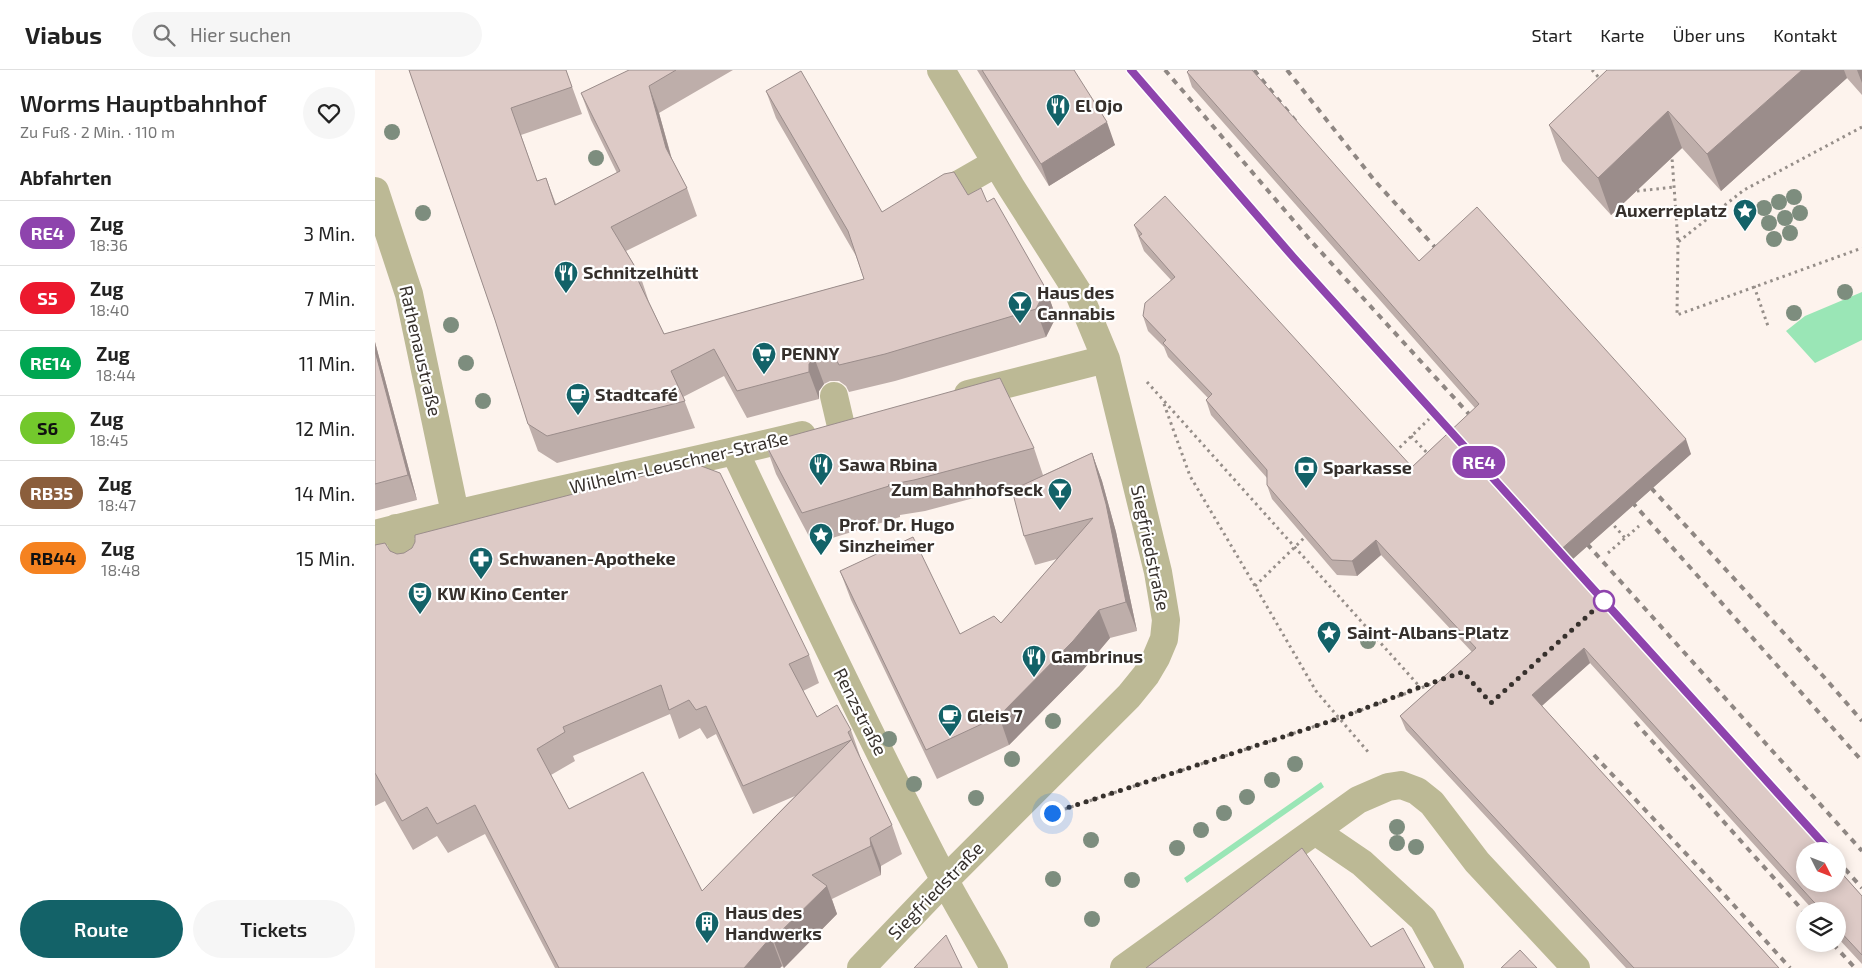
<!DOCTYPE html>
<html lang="de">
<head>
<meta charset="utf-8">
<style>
	:root { --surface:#fff; --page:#f6f6f6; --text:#222; --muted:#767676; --line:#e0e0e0; --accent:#136268 }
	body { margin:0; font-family:"Exo 2",sans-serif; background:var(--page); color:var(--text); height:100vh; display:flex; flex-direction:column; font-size:19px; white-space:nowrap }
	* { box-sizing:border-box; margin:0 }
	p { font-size:16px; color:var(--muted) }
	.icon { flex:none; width:28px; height:28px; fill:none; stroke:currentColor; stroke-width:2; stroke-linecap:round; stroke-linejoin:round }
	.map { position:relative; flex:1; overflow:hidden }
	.details { display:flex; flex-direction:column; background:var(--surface); width:375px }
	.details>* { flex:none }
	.badge { padding:0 10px; border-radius:16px; font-size:18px; line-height:32px }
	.needle { width:32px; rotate:132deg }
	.fabs { position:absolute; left:1421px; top:772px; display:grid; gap:10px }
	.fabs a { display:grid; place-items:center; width:50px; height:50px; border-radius:50%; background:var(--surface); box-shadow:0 2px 12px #0003; font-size:25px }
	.you { position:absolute; width:25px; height:25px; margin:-12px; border:4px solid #fff; border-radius:50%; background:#1a73e8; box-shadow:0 0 0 8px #1a73e833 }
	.map>.badge { position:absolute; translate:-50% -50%; box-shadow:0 0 0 2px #fff }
	h2 { padding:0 20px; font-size:19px; line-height:45px }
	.round { display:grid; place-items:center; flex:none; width:52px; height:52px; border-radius:26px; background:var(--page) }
	.headline { display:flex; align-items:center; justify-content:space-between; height:85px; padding:0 20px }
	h1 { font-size:24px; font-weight:600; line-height:38px }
	.action { display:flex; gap:10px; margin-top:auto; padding:10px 20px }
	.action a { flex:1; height:58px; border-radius:30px; background:var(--accent); color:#fff; font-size:20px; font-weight:600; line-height:58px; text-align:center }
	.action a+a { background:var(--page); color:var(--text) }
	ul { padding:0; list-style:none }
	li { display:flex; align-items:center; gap:15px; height:65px; padding:0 20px; border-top:1px solid var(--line) }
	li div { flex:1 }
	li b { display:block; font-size:19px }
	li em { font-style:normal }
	li .badge { min-width:55px; font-weight:700; text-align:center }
	header { display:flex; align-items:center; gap:30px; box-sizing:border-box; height:70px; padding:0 25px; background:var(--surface); border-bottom:1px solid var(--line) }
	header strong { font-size:24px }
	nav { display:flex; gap:28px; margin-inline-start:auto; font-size:18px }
	.search { width:350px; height:45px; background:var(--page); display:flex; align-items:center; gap:12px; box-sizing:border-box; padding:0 18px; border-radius:28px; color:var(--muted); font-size:19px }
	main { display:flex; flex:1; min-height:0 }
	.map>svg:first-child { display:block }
</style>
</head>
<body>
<header>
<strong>Viabus</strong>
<div class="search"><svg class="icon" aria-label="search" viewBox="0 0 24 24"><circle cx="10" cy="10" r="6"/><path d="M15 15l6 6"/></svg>Hier suchen</div>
<nav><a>Start</a><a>Karte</a><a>Über uns</a><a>Kontakt</a></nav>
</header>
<main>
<section class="details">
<div class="headline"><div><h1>Worms Hauptbahnhof</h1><p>Zu Fuß · 2 Min. · 110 m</p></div><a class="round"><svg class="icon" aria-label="heart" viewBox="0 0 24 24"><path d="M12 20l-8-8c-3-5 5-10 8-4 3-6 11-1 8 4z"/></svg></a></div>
<h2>Abfahrten</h2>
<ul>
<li><span class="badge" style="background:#8e44ad;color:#fff">RE4</span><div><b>Zug</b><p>18:36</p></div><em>3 Min.</em></li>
<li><span class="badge" style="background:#ec192e;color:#fff">S5</span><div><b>Zug</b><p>18:40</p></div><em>7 Min.</em></li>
<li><span class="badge" style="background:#00a651;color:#fff">RE14</span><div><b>Zug</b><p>18:44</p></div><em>11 Min.</em></li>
<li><span class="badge" style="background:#73c82c;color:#111">S6</span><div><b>Zug</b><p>18:45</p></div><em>12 Min.</em></li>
<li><span class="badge" style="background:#8b5e3c;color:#fff">RB35</span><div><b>Zug</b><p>18:47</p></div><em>14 Min.</em></li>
<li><span class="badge" style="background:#f58220;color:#111">RB44</span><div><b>Zug</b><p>18:48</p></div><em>15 Min.</em></li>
</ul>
<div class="action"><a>Route</a><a>Tickets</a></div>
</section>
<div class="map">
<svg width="1487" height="898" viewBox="0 0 1487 898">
	<rect width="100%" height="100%" fill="#fdf3ed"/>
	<path fill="#9ae6b6" d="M1487,222V270L1440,293L1411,261L1430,246Z
		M946,712L949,717L812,813L809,808Z"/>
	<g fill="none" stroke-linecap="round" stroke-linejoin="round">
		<path stroke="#968e89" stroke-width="3" stroke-dasharray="2.5 4" stroke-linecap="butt" d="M1217,0L1226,10
			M1487,57L1369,120L1303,172L1302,245L1487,178
			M1294,84L1297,88L1303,172
			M1262,121L1300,117
			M1379,216L1394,259
			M772,312L1045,617
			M789,334L815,406L880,516L941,621L994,683
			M1036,366L1054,385
			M1020,382L1054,349
			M1235,451L1250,468
			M1233,483L1264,456
			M880,516L930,467
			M690,739L965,648L1070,609"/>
		<path stroke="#bcb995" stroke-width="28" d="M581,116L621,93
			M0,121L34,224L80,443
			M593,324L731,289
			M459,326L466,356
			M360,382C428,525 496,669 569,809C585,839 603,868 619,898
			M21,458L35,497
			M0,464C141,427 285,400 427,365
			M940,761L987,793L1048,849L1075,898
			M486,898L570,810L754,626L771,605L781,588L789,569L791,550L783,502L731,289L704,224L636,117L566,0
			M749,898L983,730L1013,717L1026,715L1042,721L1057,733L1102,792L1201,898"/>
		<path stroke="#8f8783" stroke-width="4" stroke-dasharray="6 6" stroke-linecap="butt" d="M756,0L919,188L1085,371
			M790,0L936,171L1103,354
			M879,0L923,54
			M912,0L1000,111L1068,186
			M1268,409L1449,607L1487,651
			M1249,423L1487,691
			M1204,465L1487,781
			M1185,482L1455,781
			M1260,652L1430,843
			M1219,685L1356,832L1415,898
			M1462,790L1487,818
			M1458,874L1480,898"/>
	</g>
	<g fill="#7d8d7e">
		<circle cx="17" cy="62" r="8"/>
		<circle cx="221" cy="88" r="8"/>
		<circle cx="1419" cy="127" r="8"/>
		<circle cx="1404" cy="132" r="8"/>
		<circle cx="1389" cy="138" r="8"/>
		<circle cx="48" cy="143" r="8"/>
		<circle cx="1425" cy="143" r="8"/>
		<circle cx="1410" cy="148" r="8"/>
		<circle cx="1394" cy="153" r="8"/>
		<circle cx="1415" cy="163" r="8"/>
		<circle cx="1399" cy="169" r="8"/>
		<circle cx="1470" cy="222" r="8"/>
		<circle cx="1419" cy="243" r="8"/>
		<circle cx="76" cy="255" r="8"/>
		<circle cx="91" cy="293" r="8"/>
		<circle cx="108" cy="331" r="8"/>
		<circle cx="993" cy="571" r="8"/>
		<circle cx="678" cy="651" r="8"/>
		<circle cx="514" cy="669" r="8"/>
		<circle cx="637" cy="689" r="8"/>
		<circle cx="920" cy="694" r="8"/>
		<circle cx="897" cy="710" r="8"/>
		<circle cx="539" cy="714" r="8"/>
		<circle cx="872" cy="727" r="8"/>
		<circle cx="601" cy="728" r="8"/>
		<circle cx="849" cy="743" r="8"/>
		<circle cx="1022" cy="757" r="8"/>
		<circle cx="826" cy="760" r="8"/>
		<circle cx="716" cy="770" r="8"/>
		<circle cx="1022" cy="773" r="8"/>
		<circle cx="1041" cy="777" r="8"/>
		<circle cx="802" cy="778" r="8"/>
		<circle cx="678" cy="809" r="8"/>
		<circle cx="757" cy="810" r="8"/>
		<circle cx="717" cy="849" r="8"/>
	</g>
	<path fill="#beaeaa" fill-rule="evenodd" d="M34,0H191L207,44L146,65L162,111L171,108L181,134L242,103L216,50L206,23L254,0H358L284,43L297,89L312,118L322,146L251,181L265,205L274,232L289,264L489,209L481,186L401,48L391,21L507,142L593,125L612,132L671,219L681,247L671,267L520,311L474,322L471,316L464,311H455L449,314L444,321V329L372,348L349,306L308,327L320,358L182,393L163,381L153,354L120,250Z
		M602,0H699L740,75L674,116Z
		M1232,0H1487V25L1472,8L1346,121L1307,78L1236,145L1187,91L1174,55Z
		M812,2L1044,191L1316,384L1193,493L1487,826V894L1462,867V841H1439L1215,593L1167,636L1404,898H1251L1031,660L1025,646L1097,582L1006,485L982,506L962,505L897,429L892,415V408L836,345L831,330L833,328L793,287L789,277L773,261L768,246L796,210L769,181L759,155L1037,397L1100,338L817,17Z
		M0,272L42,430L0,441Z
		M390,373L659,378L668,405L717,383L727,411L741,462L762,561L735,568L708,600L634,675L562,709L476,530L465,501L585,564L626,553L682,489L660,495L649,466L651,414L550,441L525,445V447L438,474L401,404Z
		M0,475L22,484L434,585L444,613L428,621L442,647L476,660L486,689L517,755L527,784L506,796V805L457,829L462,844L409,898L407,896L405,898H180L110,764L73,783L62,766L38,780L10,731L0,736ZM295,644L304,669L325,658L332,669L341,664L378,744L420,726L327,821L194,739L176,705L200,691L198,686Z"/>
	<path fill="#9b8d8b" d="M1427,0H1469L1472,8L1346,121L1332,84Z
		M1482,0H1487V13Z
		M274,16L284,43L301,105L291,78Z
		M1293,41L1307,78L1236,145L1223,108Z
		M732,52L740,75L674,116L666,94Z
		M671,219L681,247L671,267L661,239Z
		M0,272L42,430L33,405L0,281Z
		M439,287L449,314L444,321V329L434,302V294Z
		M1311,369L1316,384L1189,497L1183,482Z
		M717,383L727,411L741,462L762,561L751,532Z
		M1001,470L1006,485L982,506L977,491Z
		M724,540L735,568L708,600L634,675L624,646Z
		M1209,578L1215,593L1162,640L1157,625Z
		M495,768L506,796V805L496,776Z
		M452,816L462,844L409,898L398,869Z
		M396,867L407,896L405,898H369Z"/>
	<path fill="#ddcac6" stroke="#9b8d8b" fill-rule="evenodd" d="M34,0H191L197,17L136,38L162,111L171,108L180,135L245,101L206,23L254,0H301L274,16L291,78L312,118L236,157L265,205L261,206L289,264L489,209L473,161L391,21L426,1L507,142L569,104L579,102L593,125L606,118L612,132L619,128L671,219L661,239L510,284L464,295L461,289L454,284H445L439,287L434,294V302L362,321L339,279L296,301L310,331L172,366L153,354L120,250Z
		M607,0H699L732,52L666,94Z
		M814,0H877L1044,191L1102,137L1311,369L1183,482L1448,781H1430V814H1462V798L1487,826V885L1462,858V841H1447L1209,578L1157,625L1404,898H1259L1025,646L1101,578L1001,470L977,491L957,490L892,415V400L831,330L837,324L788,273L791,270L768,246L770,233L800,207L764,166L767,164L759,155L790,126L1037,397L1104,334L812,2Z
		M1232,0H1427L1332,84L1293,41L1223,108L1174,55Z
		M0,281L33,405L0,414Z
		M625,308L659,378L539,410L513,415L514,416L427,443L390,373Z
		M717,383L731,434L751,532L724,540L698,571L624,646L551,680L465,501L538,467L585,564L619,546L626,553L718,448L649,466L637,420Z
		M318,393L345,403L434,585L414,594L442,647L462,635L476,660L473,662L517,755L495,768L496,776L437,805L452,816L398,869L396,867L369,898H184L100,735L62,754L52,737L27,751L0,703V475L10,473L15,481L22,484L29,483L37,478L40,472V465ZM286,615L294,640L314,630L321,640L331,636L368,716L476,670L327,821L268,702L194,739L162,679L190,662L188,657Z
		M927,778L996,877L1028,858L1050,898H771L835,850Z
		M571,865L587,898H539Z
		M1145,880L1162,898H1126Z"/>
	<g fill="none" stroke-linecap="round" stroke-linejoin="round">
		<defs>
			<path id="line" d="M756,0L919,188L1455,781"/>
		</defs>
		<use href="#line" stroke="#fff" stroke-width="11"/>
		<use href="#line" stroke="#8e44ad" stroke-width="8"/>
		<path stroke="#36302c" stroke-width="5" stroke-dasharray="0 9" d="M677,743L965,648L1045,617L1088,602L1116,633L1229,531"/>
	</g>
	<defs>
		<symbol id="restaurant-pin" viewBox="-11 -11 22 30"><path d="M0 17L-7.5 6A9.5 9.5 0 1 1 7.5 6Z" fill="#136268" stroke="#fff"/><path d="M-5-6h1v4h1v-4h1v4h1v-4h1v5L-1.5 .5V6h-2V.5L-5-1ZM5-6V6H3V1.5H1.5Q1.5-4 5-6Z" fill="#fff"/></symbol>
		<symbol id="sight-pin" viewBox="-11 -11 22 30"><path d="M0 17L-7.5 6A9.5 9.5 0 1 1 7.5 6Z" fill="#136268" stroke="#fff"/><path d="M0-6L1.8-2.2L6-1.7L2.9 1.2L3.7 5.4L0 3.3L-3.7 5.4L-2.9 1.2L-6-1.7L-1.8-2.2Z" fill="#fff"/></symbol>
		<symbol id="bar-pin" viewBox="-11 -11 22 30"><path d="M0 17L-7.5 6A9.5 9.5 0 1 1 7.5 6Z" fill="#136268" stroke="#fff"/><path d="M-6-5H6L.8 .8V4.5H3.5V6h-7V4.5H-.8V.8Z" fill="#fff"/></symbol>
		<symbol id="supermarket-pin" viewBox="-11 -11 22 30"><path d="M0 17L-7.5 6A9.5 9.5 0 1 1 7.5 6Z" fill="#136268" stroke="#fff"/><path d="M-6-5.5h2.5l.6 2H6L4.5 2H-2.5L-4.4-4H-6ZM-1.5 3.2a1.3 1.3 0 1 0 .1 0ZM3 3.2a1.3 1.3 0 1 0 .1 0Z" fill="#fff"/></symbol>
		<symbol id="cafe-pin" viewBox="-11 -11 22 30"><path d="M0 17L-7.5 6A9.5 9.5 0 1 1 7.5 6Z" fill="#136268" stroke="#fff"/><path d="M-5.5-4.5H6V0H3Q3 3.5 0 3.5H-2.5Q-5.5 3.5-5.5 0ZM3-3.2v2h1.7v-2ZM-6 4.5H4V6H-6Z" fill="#fff"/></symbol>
		<symbol id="bank-pin" viewBox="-11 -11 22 30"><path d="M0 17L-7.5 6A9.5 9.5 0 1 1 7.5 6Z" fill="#136268" stroke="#fff"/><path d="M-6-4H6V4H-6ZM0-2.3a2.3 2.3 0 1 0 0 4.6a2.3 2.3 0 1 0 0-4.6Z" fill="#fff"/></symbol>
		<symbol id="pharmacy-pin" viewBox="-11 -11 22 30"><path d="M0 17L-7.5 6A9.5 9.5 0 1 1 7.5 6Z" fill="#136268" stroke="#fff"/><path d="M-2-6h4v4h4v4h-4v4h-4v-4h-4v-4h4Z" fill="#fff"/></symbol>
		<symbol id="theatre-pin" viewBox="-11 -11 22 30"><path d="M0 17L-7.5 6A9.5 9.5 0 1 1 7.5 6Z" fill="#136268" stroke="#fff"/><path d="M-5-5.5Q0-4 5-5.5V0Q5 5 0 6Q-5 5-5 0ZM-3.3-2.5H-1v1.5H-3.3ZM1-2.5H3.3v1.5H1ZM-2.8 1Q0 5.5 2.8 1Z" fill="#fff"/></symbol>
		<symbol id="building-pin" viewBox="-11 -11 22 30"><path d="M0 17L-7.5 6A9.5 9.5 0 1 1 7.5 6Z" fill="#136268" stroke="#fff"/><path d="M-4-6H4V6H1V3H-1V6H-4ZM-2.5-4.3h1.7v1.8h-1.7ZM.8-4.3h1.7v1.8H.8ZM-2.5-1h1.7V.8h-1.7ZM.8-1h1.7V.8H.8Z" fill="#fff"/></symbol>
	</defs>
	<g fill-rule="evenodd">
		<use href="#restaurant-pin" x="669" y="22" width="28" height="38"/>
		<use href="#sight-pin" x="1356" y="127" width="28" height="38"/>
		<use href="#restaurant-pin" x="177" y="189" width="28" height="38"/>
		<use href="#bar-pin" x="631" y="219" width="28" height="38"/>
		<use href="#supermarket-pin" x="375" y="270" width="28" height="38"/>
		<use href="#cafe-pin" x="189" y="311" width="28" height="38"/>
		<use href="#restaurant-pin" x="432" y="381" width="28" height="38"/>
		<use href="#bank-pin" x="917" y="384" width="28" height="38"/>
		<use href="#bar-pin" x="671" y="406" width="28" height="38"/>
		<use href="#sight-pin" x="432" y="451" width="28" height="38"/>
		<use href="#pharmacy-pin" x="92" y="475" width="28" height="38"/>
		<use href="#theatre-pin" x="31" y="510" width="28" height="38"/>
		<use href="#sight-pin" x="940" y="549" width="28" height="38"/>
		<use href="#restaurant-pin" x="645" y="573" width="28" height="38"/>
		<use href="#cafe-pin" x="561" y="632" width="28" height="38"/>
		<use href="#building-pin" x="318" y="839" width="28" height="38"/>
	</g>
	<circle fill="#fff" stroke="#8e44ad" stroke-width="2.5" cx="1229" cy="531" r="10"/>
	<g text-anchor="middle" stroke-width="4.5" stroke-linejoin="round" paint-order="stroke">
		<g font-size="18" font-weight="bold" fill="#36302c" stroke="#fff" text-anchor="start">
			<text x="700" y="42">El Ojo</text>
			<text x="1352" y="147" text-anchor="end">Auxerreplatz</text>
			<text x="208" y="209">Schnitzelhütt</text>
			<text x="662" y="229">Haus des<tspan x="662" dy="21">Cannabis</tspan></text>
			<text x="406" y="290">PENNY</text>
			<text x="220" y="331">Stadtcafé</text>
			<text x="464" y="401">Sawa Rbina</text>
			<text x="948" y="404">Sparkasse</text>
			<text x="668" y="426" text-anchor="end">Zum Bahnhofseck</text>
			<text x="464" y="461">Prof. Dr. Hugo<tspan x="464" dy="21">Sinzheimer</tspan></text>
			<text x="124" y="495">Schwanen-Apotheke</text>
			<text x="62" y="530">KW Kino Center</text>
			<text x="972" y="569">Saint-Albans-Platz</text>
			<text x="676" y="593">Gambrinus</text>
			<text x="592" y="652">Gleis 7</text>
			<text x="350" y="849">Haus des<tspan x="350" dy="21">Handwerks</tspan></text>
		</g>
		<g font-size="18" fill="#36302c" stroke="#fff">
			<text transform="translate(45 281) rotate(77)" y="6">Rathenaustraße</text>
			<text transform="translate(304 393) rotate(-13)" y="6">Wilhelm-Leuschner-Straße</text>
			<text transform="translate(775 478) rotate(78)" y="6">Siegfriedstraße</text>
			<text transform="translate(485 642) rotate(63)" y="6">Renzstraße</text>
			<text transform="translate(561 821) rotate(-46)" y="6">Siegfriedstraße</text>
		</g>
	</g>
</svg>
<div class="fabs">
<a><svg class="needle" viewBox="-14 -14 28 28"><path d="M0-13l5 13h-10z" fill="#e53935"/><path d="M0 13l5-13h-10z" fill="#767676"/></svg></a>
<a><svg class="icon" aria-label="layers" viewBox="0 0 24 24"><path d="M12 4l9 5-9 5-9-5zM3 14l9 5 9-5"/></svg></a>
</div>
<div class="you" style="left:677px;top:743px"></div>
<b class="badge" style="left:1104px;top:392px;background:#8e44ad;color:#fff">RE4</b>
</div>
</main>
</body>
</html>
